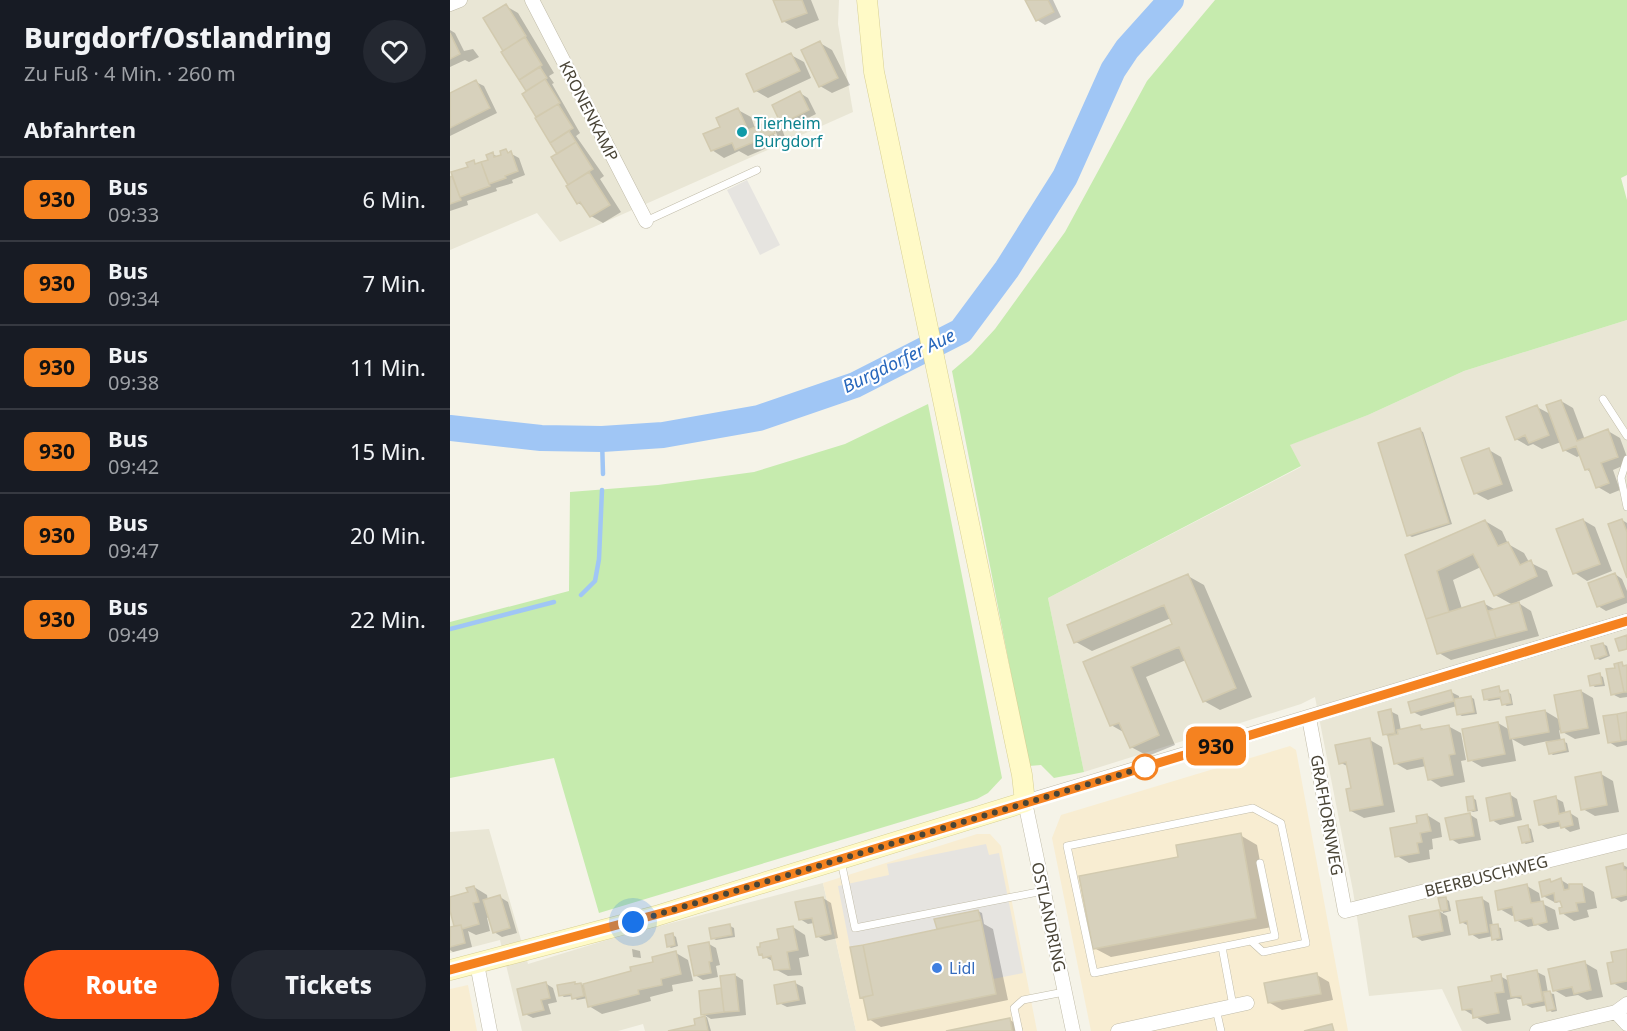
<!DOCTYPE html>
<html lang="de">
<head>
<meta charset="utf-8">
<style>
	:root { --surface:#171b24; --page:#242831; --text:#f1f3f6; --muted:#9ea1a6; --line:#363941; --accent:#ff5b14 }
	body { margin:0; font-family:"Noto Sans",sans-serif; background:var(--page); color:var(--text); height:100vh; display:flex; flex-direction:column; font-size:22px; white-space:nowrap }
	* { box-sizing:border-box; margin:0 }
	p { font-size:20px; color:var(--muted) }
	.icon { flex:none; width:33px; height:33px; fill:none; stroke:currentColor; stroke-width:2; stroke-linecap:round; stroke-linejoin:round }
	.map { position:relative; flex:1; overflow:hidden }
	.drawer { display:flex; flex-direction:column; background:var(--surface); width:450px }
	.drawer>* { flex:none }
	.badge { padding:0 12px; border-radius:9px; font-size:21px; line-height:39px }
	.you { position:absolute; width:30px; height:30px; margin:-15px; border:4px solid #fff; border-radius:50%; background:#1a73e8; box-shadow:0 0 0 9px #1a73e833 }
	.map>.badge { position:absolute; translate:-50% -50%; box-shadow:0 0 0 3px #fff }
	h2 { padding:0 24px; font-size:22px; line-height:54px }
	.round { display:grid; place-items:center; flex:none; width:63px; height:63px; border-radius:32px; background:var(--page) }
	.summary { display:flex; align-items:center; justify-content:space-between; height:102px; padding:0 24px }
	h1 { font-size:28px; font-weight:800; line-height:45px }
	.button { display:flex; gap:12px; margin-top:auto; padding:12px 24px }
	.button a { flex:1; height:69px; border-radius:36px; background:var(--accent); color:#fff; font-size:24px; font-weight:800; line-height:69px; text-align:center }
	.button a+a { background:var(--page); color:var(--text) }
	ul { padding:0; list-style:none }
	li { display:flex; align-items:center; gap:18px; height:84px; padding:0 24px; border-top:2px solid var(--line) }
	li div { flex:1 }
	li b { display:block; font-size:22px }
	li em { font-style:normal }
	li .badge { min-width:66px; font-weight:700; text-align:center }
	main { display:flex; flex:1; min-height:0 }
	.map>svg:first-child { display:block }
</style>
</head>
<body>
<main>
<section class="drawer">
<div class="summary"><div><h1>Burgdorf/Ostlandring</h1><p>Zu Fuß · 4 Min. · 260 m</p></div><a class="round"><svg class="icon" aria-label="heart" viewBox="0 0 24 24"><path d="M12 20l-8-8c-3-5 5-10 8-4 3-6 11-1 8 4z"/></svg></a></div>
<h2>Abfahrten</h2>
<ul>
<li><span class="badge" style="background:#f58220;color:#111">930</span><div><b>Bus</b><p>09:33</p></div><em>6 Min.</em></li>
<li><span class="badge" style="background:#f58220;color:#111">930</span><div><b>Bus</b><p>09:34</p></div><em>7 Min.</em></li>
<li><span class="badge" style="background:#f58220;color:#111">930</span><div><b>Bus</b><p>09:38</p></div><em>11 Min.</em></li>
<li><span class="badge" style="background:#f58220;color:#111">930</span><div><b>Bus</b><p>09:42</p></div><em>15 Min.</em></li>
<li><span class="badge" style="background:#f58220;color:#111">930</span><div><b>Bus</b><p>09:47</p></div><em>20 Min.</em></li>
<li><span class="badge" style="background:#f58220;color:#111">930</span><div><b>Bus</b><p>09:49</p></div><em>22 Min.</em></li>
</ul>
<div class="button"><a>Route</a><a>Tickets</a></div>
</section>
<div class="map">
<svg width="1177" height="1031" viewBox="0 0 1177 1031">
	<rect width="100%" height="100%" fill="#f5f3e8"/>
	<path fill="#e9e6d5" d="M0,0H389L388,24L403,112L110,242L87,213L0,250Z
		M1177,320V1031H1012L992,989L919,996L903,891L865,697L851,704L634,772L598,598L851,467L839,445L918,415L1014,371Z
		M39,829L78,964L157,940L373,883L406,1031H195L193,1024L168,1031H72L50,940L0,953V832Z"/>
	<path fill="#f8edd2" d="M840,746L846,750L898,1031H641L602,838L611,815Z
		M527,834H540L551,846L587,1031H406L373,883Z
		M18,985L27,1031H0V989Z"/>
	<path fill="#c6ebae" d="M765,0H1177V175L1171,178L1177,200V320L1014,371L918,415L840,445L851,466L598,598L634,772L604,778L591,765L579,766L502,371L522,354L545,329L615,232L697,81Z
		M478,404L552,778L538,793L527,799L149,913L104,758L0,778V622L119,591L120,492L208,485L304,472L395,444Z"/>
	<path fill="#e6e4e0" d="M297,180L330,245L310,255L277,190Z
		M536,844L539,855L549,853L573,973L543,979L528,910L485,919L487,929L400,947L388,886L439,875L437,864Z"/>
	<path fill="#0003" fill-rule="evenodd" d="M325,0H361L369,20L346,29L333,21Z
		M577,0H603L611,17L595,25L587,20Z
		M56,6L68,13L104,73L99,76L104,83L102,84L130,133L126,136L154,176L150,179L171,212L153,223L141,216L135,207L128,203L108,153L74,95L79,92L35,19Z
		M0,30L5,33L14,51L23,49L29,57L19,62L15,60L0,67Z
		M370,43L382,50L400,85L382,93L370,86Z
		M341,55L354,62L361,78L318,98L306,91Z
		M26,82L34,86L47,113L0,136V94Z
		M350,93L358,98L366,114L340,127L332,122Z
		M288,110L301,117L305,128L319,122L332,129L336,140L298,156L289,151L274,158L262,150L272,128ZM322,130H325L329,140L327,141Z
		M56,151L69,158L75,175L62,180L63,183L46,188L47,191L17,201L18,205L0,211V179L20,167L23,162L28,164L39,161L42,154L49,157Z
		M1111,401L1123,408L1135,440L1158,431L1170,438L1177,457V464L1163,470L1170,490L1160,494L1148,487L1142,473L1136,469L1131,455L1127,457L1114,450L1111,442L1092,449L1083,444L1078,446L1066,439L1087,407L1102,415Z
		M969,430L973,432L1002,524L962,537L958,535Z
		M1039,450L1051,457L1063,491L1038,500L1025,493Z
		M1133,520L1145,527L1162,571L1137,581L1125,573Z
		M1172,520L1177,523V574L1160,525Z
		M1035,521L1052,531L1058,544L1074,553L1079,562L1097,571L1103,586L1067,602L1081,611L1089,636L1001,660L989,653L957,556ZM1031,567L1045,595L1063,605L1046,610L1033,603L1012,609L1003,580Z
		M1165,574L1172,579L1177,591V603L1156,611L1148,606Z
		M738,576L754,585L802,697L770,710L754,701L736,660L696,677L725,745L698,756L681,747L675,733L661,725L635,662L724,625L721,618L642,651L626,642Z
		M1153,644L1157,646L1160,656L1150,660L1146,658Z
		M1172,664L1177,667V697L1170,698L1162,694L1167,669Z
		M1149,675L1153,677L1155,686L1145,687L1142,685Z
		M1049,688L1053,693L1057,692L1061,694L1063,705L1057,706L1053,704L1052,699L1039,701L1035,699Z
		M1131,691L1143,698L1150,734L1125,739L1109,730L1111,741L1117,743L1119,752L1103,755L1100,753L1098,741L1074,746L1062,739L1066,761L1032,767L1020,760L1048,723L1060,730L1095,711L1110,720Z
		M1001,692L1009,696V699L1021,697L1024,699L1027,714L1012,716L1008,714L1007,706L971,716L963,712Z
		M940,711L948,715L951,731L970,727L977,731L998,726L1011,733L1016,760L1011,761L1015,782L991,787L979,779L976,766L957,770L945,763L940,737L934,734Z
		M1177,714V745L1167,747L1159,742L1155,717Z
		M920,740L932,747L945,812L914,818L901,811L903,789L899,767L891,763Z
		M1151,774L1163,781L1169,812L1145,816L1133,809Z
		M1059,794L1067,799L1072,820L1050,825L1042,820Z
		M1023,798L1026,800L1028,811L1023,812L1019,810Z
		M1105,798L1113,802L1116,814L1120,813L1128,818L1130,829L1120,832L1112,826L1098,829L1090,824Z
		M1019,814L1027,819L1031,840L1009,844L1001,839Z
		M977,815L990,823L992,837L982,839L983,849L979,850L980,859L959,863L947,856Z
		M1077,827L1081,829L1084,842L1076,844L1073,842Z
		M790,835L807,845L822,927L661,957L644,948L730,859Z
		M1173,865L1177,867V900L1171,902L1163,897Z
		M1100,880L1104,883L1111,880L1121,886L1132,885L1144,892L1147,908L1137,910L1139,917L1124,921L1112,913L1114,908L1113,904L1109,902L1106,903L1093,896Z
		M1077,886L1089,893L1091,903L1105,910L1109,929L1098,931L1088,925L1078,927L1066,920L1065,915L1062,916L1050,909Z
		M24,887L37,895L38,901L50,897L58,902L67,933L52,937L44,932L39,917L37,918L40,931L26,935L18,931L22,947L3,952L0,950V929L8,927L5,925L0,898L19,893Z
		M373,898L381,903L388,938L375,941L367,936L364,923L358,924L350,919Z
		M1031,898L1039,903L1043,926L1051,928L1053,940L1047,941L1043,936L1029,939L1021,934L1019,926L1011,922Z
		M990,899H996L999,901L1001,911L993,913Z
		M528,911L532,913L534,924L543,929L558,1000L431,1027L419,1019L491,930L488,928Z
		M989,911L997,916L1001,935L972,941L964,936Z
		M280,926L284,928L285,937L266,940L262,938Z
		M343,927L355,935L359,956L349,958L352,975L338,976L325,969L324,962L310,954L331,940Z
		M223,935L226,937L228,946L221,948L218,946Z
		M259,944L266,948L270,965L266,966L268,977L253,980L245,975Z
		M182,949L190,951L191,958L183,957Z
		M1177,950V990H1175L1163,983L1165,963L1163,953Z
		M226,953L238,960L243,981L222,985L223,991L200,997L201,1001L152,1014L139,1006L138,998L127,1000L123,996L114,997L111,995L125,983L133,985L183,972Z
		M1135,963L1147,970L1153,997L1137,1000L1128,995L1116,997L1104,990Z
		M1087,972L1095,976L1098,993L1104,994L1107,1011L1102,1012L1099,1010L1098,1005L1082,1008L1074,1004V1000L1066,998L1057,1000L1061,1020L1037,1024L1013,1009L1050,976L1059,981Z
		M285,975L293,980L296,1015L261,1019L253,1014L250,992L273,990Z
		M867,975L879,982L883,1000L832,1010L820,1003Z
		M95,983L103,988L107,1002L98,1004L101,1014L83,1018L75,1014Z
		M345,983L353,987L356,1004L337,1007L329,1003Z
		M257,1017L261,1031H224L247,1026L245,1020Z
		M560,1020L572,1027L573,1031H503Z"/>
	<g fill="none" stroke-linecap="round" stroke-linejoin="round">
		<path stroke="#a0c6f5" stroke-width="4.5" d="M152,439L153,474
			M131,595L145,581L149,559L152,490
			M0,629L104,602"/>
		<path stroke="#a0c6f5" stroke-width="26" d="M0,428L91,438L152,439L213,435L309,418L405,385L511,331L557,269L615,177L663,70L677,49L721,0"/>
	</g>
	<path fill="#d7d1bc" stroke="#d2caaf" stroke-width="1.5" d="M323,0H352L357,13L332,22Z
		M575,0H598L604,12L586,21Z
		M56,4L76,36L53,51L33,18Z
		M0,33L10,54L0,59Z
		M75,37L92,65L69,80L51,52Z
		M370,41L388,78L369,87L351,50Z
		M341,53L350,71L304,92L296,74Z
		M90,67L97,78L76,91L69,80Z
		M95,79L110,103L86,117L72,94Z
		M26,80L40,108L0,128V93Z
		M350,91L359,110L331,124L322,105Z
		M108,104L123,128L100,143L85,118Z
		M288,108L298,130L320,121L325,133L285,150L282,143L261,151L253,134L270,127L266,118Z
		M119,131L126,142L107,154L100,143Z
		M126,142L143,169L118,185L101,157Z
		M56,149L58,153L61,151L68,171L55,176L56,178L39,184L31,162L38,160L36,155L43,152L44,157L51,155L50,151Z
		M24,160L25,164L31,162L40,186L10,197L1,172L18,167L16,163Z
		M139,172L160,205L140,217L130,202L127,204L116,186Z
		M2,176L11,200L0,204V177Z
		M1111,400L1127,441L1158,429L1168,457L1151,463L1159,483L1146,488L1139,469L1135,470L1126,446L1113,451L1096,405Z
		M1087,405L1099,435L1079,443L1075,435L1065,440L1056,417Z
		M970,428L999,523L957,536L928,443Z
		M1039,448L1052,484L1024,494L1011,458Z
		M1133,519L1150,564L1123,574L1106,529Z
		M1172,519L1177,532V578L1158,524Z
		M1035,520L1048,546L1058,542L1070,565L1081,560L1087,576L1044,596L1023,554L987,571L999,612L976,619L955,555Z
		M1165,573L1174,597L1147,607L1138,583Z
		M738,574L786,688L753,702L729,647L681,667L709,735L680,748L669,723L660,726L633,662L722,624L714,605L624,643L617,625Z
		M1034,601L1046,638L987,654L976,619Z
		M1069,602L1077,630L1046,638L1038,611Z
		M1177,635V649L1169,651L1165,639Z
		M1153,643L1157,655L1145,659L1141,646Z
		M1172,662L1173,666L1177,665V692H1174L1168,663Z
		M1168,663L1174,692L1161,695L1156,669L1165,668L1164,664Z
		M1150,673L1152,684L1140,686L1138,676Z
		M1049,686L1050,692L1058,690L1061,703L1052,705L1050,697L1034,700L1032,690Z
		M1001,690L1004,701L961,713L958,702Z
		M1131,690L1138,728L1111,733L1104,695Z
		M1021,696L1024,712L1007,715L1004,699Z
		M941,709L945,733L933,735L928,712Z
		M1095,710L1099,732L1060,739L1056,717Z
		M1177,712V740L1171,741L1167,714Z
		M1167,714L1171,741L1158,743L1153,716Z
		M1048,722L1055,754L1018,761L1012,729Z
		M970,725L971,730L999,725L1005,754L999,755L1003,775L978,780L973,758L944,764L938,736L948,734L947,730Z
		M920,738L933,805L900,811L896,789L901,788L896,762L889,764L885,745Z
		M1114,739L1116,750L1099,754L1096,742Z
		M1151,772L1157,805L1131,810L1125,777Z
		M1060,793L1064,816L1040,821L1036,798Z
		M1023,796L1025,810L1018,811L1016,797Z
		M1106,796L1109,814L1120,811L1123,825L1111,828L1109,821L1089,825L1084,801Z
		M1020,813L1024,836L1000,840L995,818Z
		M977,814L981,831L970,833L972,842L967,843L969,853L945,857L940,828L967,823L966,816Z
		M1078,825L1081,841L1072,843L1068,827Z
		M791,833L806,918L643,949L629,876L728,857L726,845Z
		M1173,863L1174,870H1177V895L1162,898L1156,867Z
		M1111,878L1114,890L1119,889V884H1132L1135,902L1126,903L1128,911L1110,914L1109,908L1112,907L1110,901L1105,902L1104,893L1092,897L1089,882L1100,879L1101,882Z
		M1077,884L1081,903L1093,901L1097,922L1084,925L1082,918L1065,921L1062,907L1048,910L1045,891Z
		M24,886L29,902L23,903L29,924L12,929L11,925L4,926L0,911V897L18,892L16,888Z
		M50,895L60,928L43,933L33,900Z
		M373,897L381,934L366,937L362,918L349,920L345,902Z
		M996,897L998,910L991,911L988,898Z
		M1032,897L1038,932L1019,935L1017,921L1010,923L1006,901Z
		M528,910L531,920L487,929L484,919Z
		M989,910L993,931L963,937L959,916Z
		M531,920L546,994L418,1020L413,997L423,995L413,945Z
		M280,924L282,935L261,939L259,928Z
		M1048,924L1050,938L1042,940L1040,925Z
		M11,925L15,943L0,947V927Z
		M343,926L348,950L337,952L340,969L324,970L321,956L313,958L312,954L309,955L307,947H310V943L329,939L327,929Z
		M223,933L225,945L217,947L215,935Z
		M259,942L262,961L259,962L261,973L244,976L238,946Z
		M413,945L423,995L410,998L400,947Z
		M1177,949V981L1161,984L1157,963L1163,962L1161,952Z
		M226,951L231,974L211,979L212,985L188,990L189,994L138,1007L133,984L181,971L180,967L203,962L202,957Z
		M1135,961L1141,990L1124,994L1122,987L1103,991L1098,969Z
		M1087,970L1093,1001L1073,1005L1071,996L1061,997L1057,976Z
		M867,973L871,994L818,1003L814,983Z
		M285,974L289,1011L274,1012L270,976Z
		M1051,974L1054,992L1045,993L1049,1013L1023,1018L1022,1009L1012,1010L1008,987L1042,981L1041,976Z
		M345,981L349,1000L327,1004L324,985Z
		M96,982L100,998L91,1000L94,1010L73,1015L67,989Z
		M125,982V984L131,983L134,996L122,999L121,994L109,996L107,985Z
		M271,988L274,1012L251,1015L249,991Z
		M1100,991L1105,1009L1097,1011L1093,992Z
		M255,1016L258,1031H218L245,1025L244,1019Z
		M560,1018L562,1031H496Z
		M882,1024L884,1031H854Z"/>
	<g fill="none" stroke-linecap="round" stroke-linejoin="round">
		<defs>
			<path id="lane" d="M196,221L307,170
				M1153,399L1177,436
				M1177,459L1171,478L1177,507
				M391,861L405,928L593,891
				M801,941L813,952L856,943L831,823L803,808L617,846L644,973L825,936L810,863
				M772,947L783,1006
				M766,1009L771,1031
				M569,1031L564,1008L573,1000L614,992"/>
			<path id="street" d="M82,0L196,221
				M0,4L10,0
				M859,718L895,911L1177,841
				M27,964L40,1031
				M1166,1012L1177,1024
				M623,1031L575,802L1177,621
				M668,1031L797,1003
				M1087,1031L1166,1012L1177,1004"/>
			<path id="secondary" d="M0,970L206,916L575,802L572,775L424,72L417,0"/>
		</defs>
		<use href="#lane" stroke="#c1bca9" stroke-width="8"/>
		<use href="#street" stroke="#c1bca9" stroke-width="15"/>
		<use href="#secondary" stroke="#d8d094" stroke-width="21"/>
		<use href="#lane" stroke="#fff" stroke-width="7"/>
		<use href="#street" stroke="#fff" stroke-width="14"/>
		<use href="#secondary" stroke="#fffac7" stroke-width="20"/>
	</g>
	<g fill="none" stroke-linecap="round" stroke-linejoin="round">
		<defs>
			<path id="line" d="M0,970L223,910L1177,621"/>
		</defs>
		<use href="#line" stroke="#fff" stroke-width="14"/>
		<use href="#line" stroke="#f58220" stroke-width="9"/>
		<path stroke="#494436" stroke-width="6" stroke-dasharray="0 10.8" d="M183,922L695,767"/>
	</g>
	<circle fill="#0f9aa8" stroke="#fff" stroke-width="2" cx="292" cy="132" r="6"/>
	<circle fill="#fff" stroke="#f58220" stroke-width="3" cx="695" cy="767" r="12"/>
	<circle fill="#3f7fe0" stroke="#fff" stroke-width="2" cx="487" cy="968" r="6"/>
	<g text-anchor="middle" stroke-width="4.5" stroke-linejoin="round" paint-order="stroke">
		<g font-size="16" fill="#494436" stroke="#fff">
			<text transform="translate(139 111) rotate(63)" y="6">KRONENKAMP</text>
			<text transform="translate(877 815) rotate(80)" y="6">GRAFHORNWEG</text>
			<text transform="translate(1036 876) rotate(-14)" y="6">BEERBUSCHWEG</text>
			<text transform="translate(599 917) rotate(78)" y="6">OSTLANDRING</text>
		</g>
		<g font-size="16" fill="#0d838f" stroke="#fff" text-anchor="start">
			<text x="304" y="129">Tierheim<tspan x="304" dy="18">Burgdorf</tspan></text>
		</g>
		<g font-size="16" fill="#366cbe" stroke="#fff" text-anchor="start">
			<text x="499" y="974">Lidl</text>
		</g>
		<g font-size="18" font-style="italic" fill="#2767bc" stroke="#fff">
			<text transform="translate(449 361) rotate(-26)" y="6">Burgdorfer Aue</text>
		</g>
	</g>
</svg>
<div class="you" style="left:183px;top:922px"></div>
<b class="badge" style="left:766px;top:746px;background:#f58220;color:#111">930</b>
</div>
</main>
</body>
</html>
